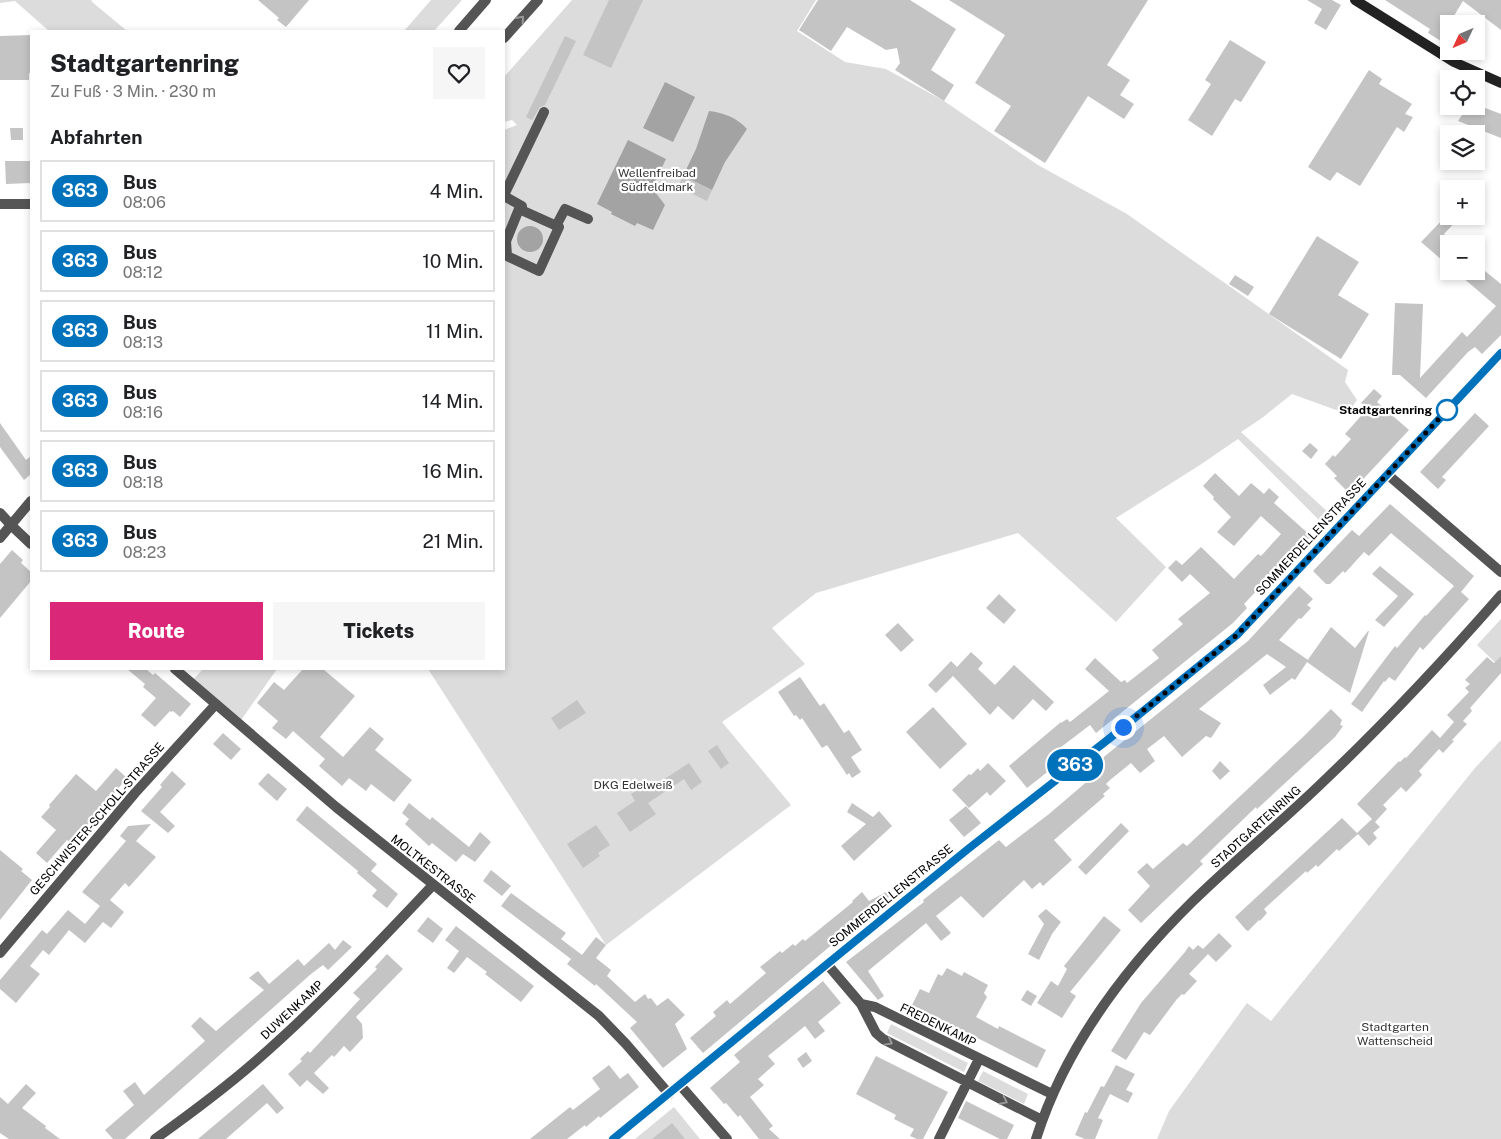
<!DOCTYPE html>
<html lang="de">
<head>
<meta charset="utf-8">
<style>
	:root { --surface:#fff; --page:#f6f6f6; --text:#202124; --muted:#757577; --line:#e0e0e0; --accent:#db2777 }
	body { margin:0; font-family:"Public Sans",sans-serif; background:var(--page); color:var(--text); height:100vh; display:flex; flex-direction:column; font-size:19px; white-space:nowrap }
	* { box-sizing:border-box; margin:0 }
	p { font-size:16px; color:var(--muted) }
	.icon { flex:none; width:28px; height:28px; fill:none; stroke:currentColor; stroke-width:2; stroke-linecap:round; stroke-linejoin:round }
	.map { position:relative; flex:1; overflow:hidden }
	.sheet { position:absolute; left:30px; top:30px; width:475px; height:640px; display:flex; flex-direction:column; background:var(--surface); border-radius:0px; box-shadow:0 2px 8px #0003 }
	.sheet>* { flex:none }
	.badge { padding:0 10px; border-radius:16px; font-size:18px; line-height:32px }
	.needle { width:32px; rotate:226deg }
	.controls { position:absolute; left:1440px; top:15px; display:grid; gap:10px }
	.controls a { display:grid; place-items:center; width:45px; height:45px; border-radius:0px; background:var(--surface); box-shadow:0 2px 8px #0003; font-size:25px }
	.you { position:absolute; width:25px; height:25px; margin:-12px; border:4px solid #fff; border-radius:50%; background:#1a73e8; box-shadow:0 0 0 8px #1a73e833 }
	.map>.badge { position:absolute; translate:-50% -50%; box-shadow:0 0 0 2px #fff }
	h2 { padding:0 20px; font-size:19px; line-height:45px }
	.round { display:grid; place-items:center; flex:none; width:52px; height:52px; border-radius:0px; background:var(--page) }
	.headline { display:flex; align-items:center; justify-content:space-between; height:85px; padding:0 20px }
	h1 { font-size:24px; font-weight:800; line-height:38px }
	.button { display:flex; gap:10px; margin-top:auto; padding:10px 20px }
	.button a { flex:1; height:58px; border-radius:0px; background:var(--accent); color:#fff; font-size:20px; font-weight:800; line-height:58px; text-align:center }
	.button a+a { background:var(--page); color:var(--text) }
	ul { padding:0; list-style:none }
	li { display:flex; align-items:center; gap:15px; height:62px; margin:0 10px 8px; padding:0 10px; border:2px solid var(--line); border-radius:0px }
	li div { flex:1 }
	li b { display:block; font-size:19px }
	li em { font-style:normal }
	li .badge { min-width:55px; font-weight:700; text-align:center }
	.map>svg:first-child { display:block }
</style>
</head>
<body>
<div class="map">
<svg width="1501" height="1139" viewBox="0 0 1501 1139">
	<rect width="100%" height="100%" fill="#fff"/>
	<path fill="#dcdcdc" d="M0,0H92L91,1L127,31H49L15,1L0,3Z
		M431,0H462L434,31H404Z
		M572,0H816L797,31L845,62L886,69L944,101L1038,165L1127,214L1348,370L1345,382L1357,400L1347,414L1292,394L1262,418L1241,432L1330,514L1320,521L1238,439L1200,465L1116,518L1166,567L1116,622L1018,533L816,593L772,628L805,664L722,722L791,805L606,945L428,669H504V130L517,125L512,120L504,122V77Z
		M1501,619V668L1477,645Z
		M203,669H277L239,723L191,682Z
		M1501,740V1139H1157L1169,1111L1247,1003L1271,1021L1475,768Z
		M891,1024L968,1063L964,1072L887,1033Z
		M983,1071L1028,1094L1024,1104L978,1081Z
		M674,1107L700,1139H635Z"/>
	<path fill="#a3a3a3" d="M665,82L695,97L673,142L643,128Z
		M709,111C724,113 736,117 747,129L725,162L712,190L683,176L696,149Z
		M628,140L666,159L652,188L665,205L653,230L637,223L635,226L611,214L612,212L597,204Z
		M517 239a13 13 0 1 1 26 0a13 13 0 1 1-26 0Z"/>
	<path fill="#c4c4c4" d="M258,0H309L286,27L277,20L279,18Z
		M609,0H643L611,68L583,55Z
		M818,0H910L956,29L931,70L954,85L944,101L895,70L900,63L897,48L886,50L847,27L831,51L799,30Z
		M949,0H1148L1107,65L1130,80L1120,95L1134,104L1124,119L1088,96L1045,163L994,131L1011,106L975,83L1005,35Z
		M1307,0H1332L1341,5L1326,30L1314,23L1322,9Z
		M1385,0H1501V30L1463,1L1449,24V46L1428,33L1430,29Z
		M31,35V73H29V80H0V36Z
		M565,36L576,41L545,105L540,107L532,120L526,117Z
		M1230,40L1266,62L1241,102L1235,99L1212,136L1188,120L1211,84L1205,80Z
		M1369,70L1382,79L1379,84L1412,104L1405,114L1413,117L1404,132L1397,127L1360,186L1337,172L1330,181L1308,167Z
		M1449,106H1480L1501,114V138L1458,121L1462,115Z
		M10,128H23V140H11Z
		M5,161H31V183L6,184Z
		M683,176L712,190L707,201L678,187Z
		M1446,216H1461L1444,234L1449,239V266L1421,242Z
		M1317,236L1359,262L1338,295L1369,314L1341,359L1269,314Z
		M1480,267L1501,284V335L1482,354L1475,347L1468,352L1426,398L1400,375H1392L1395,303L1423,304L1420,378L1462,332L1467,337L1496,306L1455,271H1476Z
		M1235,275L1254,287L1248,296L1229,284Z
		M1374,389L1382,396L1377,402L1409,430L1353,490L1349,487L1346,490L1334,478L1337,476L1325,464L1333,455L1335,457L1351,439L1345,434L1368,408L1361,403Z
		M1475,413L1489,426L1442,477L1446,480L1438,489L1420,472Z
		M0,423L26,460L31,456V474L24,480L0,447Z
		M1310,443L1318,450L1311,459L1302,451Z
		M1215,473L1239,496L1251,483L1264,494L1269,488L1279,497L1274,503L1311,536L1278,572L1276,570L1244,604L1247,608L1233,623L1096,733L1090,725L1048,757L1055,766L1027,788L1009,766L1061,722V723L1067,719L1070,722L1109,691L1085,669L1095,658L1121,682L1125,680L1127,683L1159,658L1152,650L1183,624L1178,619L1210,593L1190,574L1182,582L1168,568L1176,560L1182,565L1201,547L1234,579L1258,554L1261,556L1281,534L1261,516L1234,546L1217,532L1231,517L1213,499L1214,497L1203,486Z
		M1390,504L1474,576L1461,592L1469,599L1423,650L1420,647L1395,681L1389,677L1385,682L1384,681L1362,712L1351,704L1395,646L1397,648L1425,615L1426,616L1454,586L1391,533L1369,556L1364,552L1345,573L1343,571L1330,584H1326L1313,571L1352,530L1359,536Z
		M12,550L23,560L21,563L31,572V581L0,618V564Z
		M1380,566L1414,594L1384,627L1375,620L1398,596L1372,574Z
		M1299,586L1313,599L1307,605L1311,608L1301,619L1299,618L1279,640L1308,660L1307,661L1331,627L1355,648L1368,631H1369L1350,693L1307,662L1295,680L1292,678L1270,695L1263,685L1286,667L1267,654L1199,709L1221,723L1211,738L1206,736L1182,757L1164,736L1147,749L1155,761L1140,773L1131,763L1110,780L1106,784L1110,788L1103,794L1105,796L1054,840L1072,860L1043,886L1040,882L1032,889L1024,880L983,918L961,896L936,916L951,933L941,941L926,923L868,971L884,996L878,1000L846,962L924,902L923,900L999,840L1006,847L1049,814L1090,779L1085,773L1095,764L1248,641Z
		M999,594L1016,610L1004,624L986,608Z
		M898,623L914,640L901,652L885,635Z
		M971,652L983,663L978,669L995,685L1014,665L1054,702L1046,711L1033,699L1013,720L998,706L990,715L953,676L936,693L928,685L951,661L957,667Z
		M1501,656V673L1470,708L1472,711L1463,721L1467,724L1452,740L1454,741L1443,753L1439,749L1419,771L1422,775L1406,792L1401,787L1383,805L1387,809L1375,822L1357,804L1399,761L1400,762L1405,757L1406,758L1432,730L1440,738L1454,722L1447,715L1469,692L1465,688L1470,684L1465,680L1487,657L1494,663Z
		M127,669H146L153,675L155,673L191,704L180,717L173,711L171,712L170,711L155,727L141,715L156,698L143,687L145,684Z
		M303,669H323L355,696L320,737L343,757L370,727L384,739L375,750L412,780L394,802L371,784L366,791L349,778L342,786L319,766L325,759L293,731L286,739L272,728L278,721L257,703L274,682L284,690Z
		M800,677L820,706L824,703L844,733L849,730L862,750L851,757L861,772L852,778L849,773L847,775L827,745L822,748L802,718L800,720L796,715L794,716L778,692Z
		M577,700L586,713L559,730L551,718Z
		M933,707L967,744L940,769L906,732Z
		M1331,709L1342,720L1340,725L1343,726L1335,737L1257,809L1256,807L1200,861L1203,864L1141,923L1128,910L1150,886L1137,872L1147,863L1153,869L1183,843L1187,846L1303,737Z
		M223,733L241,749L231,760L213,744Z
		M717,745L729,763L721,769L708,751Z
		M1220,761L1230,771L1220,780L1212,771Z
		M689,763L702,782L691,790L684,779L648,803L656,814L630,832L617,813L635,801L631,794L643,786L646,791Z
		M988,763L1006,781L990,796L987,792L969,808L952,790L969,774L971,775L978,768L980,771Z
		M116,768L127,778L72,843L67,840L47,863L36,853L56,830L41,817L50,807L49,805L76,774L96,791Z
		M172,771L186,784L160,812L175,826L168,833L141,811L162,787L160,785Z
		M268,773L287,789L277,801L258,784Z
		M409,803L430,820L432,817L469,847L480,832L491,842L475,862L463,854L456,862L432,843L429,846L405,824L409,819L402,813Z
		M852,803L873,817L879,811L892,826L854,861L841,846L866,824L847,812Z
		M307,806L377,864L371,871L398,894L387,908L372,896L377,890L357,873L358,871L296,820Z
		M966,806L981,823L964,837L949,820Z
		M1342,818L1357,833L1372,819L1380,827L1373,833L1377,838L1369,846L1358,834L1339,851L1337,849L1318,867L1316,865L1307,873L1306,871L1264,909L1267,913L1260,921L1259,920L1248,931L1246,930L1235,917Z
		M1121,823L1129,831L1086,875L1078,867Z
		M151,824L136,841L156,857L129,887L125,883L110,900L124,912L111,928L103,922L85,943L69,930L49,955L43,950L30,966L40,974L16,1003L0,989V980L42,930L47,934L68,910L85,924L100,906L82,892L126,841L120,836L128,826Z
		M596,825L610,845L598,853L600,856L583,868L567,844Z
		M0,850L23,869L21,871L32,880L0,920Z
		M491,870L511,886L502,896L483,881Z
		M888,891L891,895L703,1053L690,1038L716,1016L713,1012L727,1000L730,1004L766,973L760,967L780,951L782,953L793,944L795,946L803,939L805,941L853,902L852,901L862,892L869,901Z
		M511,893L566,933L561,939L582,955L596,937L606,945L596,958L611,970L607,976L635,1002L645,994L648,999L651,998L657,1006L668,998L685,1015L675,1024L687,1049L663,1068L630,1028L637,1022L596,984L595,986L567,964L571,959L501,906Z
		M1046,909L1061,922L1052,934L1039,960L1028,954L1044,924L1038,916Z
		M1104,916L1121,930L1070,992L1076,996L1062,1018L1037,1003L1051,981L1058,986L1067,969L1064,966Z
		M428,917L443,929L433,943L417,931Z
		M456,926L534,986L521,1002L485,974L487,972L467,957L454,973L447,968L459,951L445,940Z
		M1219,933L1232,946L1216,962L1208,954L1189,974L1197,981L1184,995L1182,994L1177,999L1150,1035L1144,1032L1126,1060L1111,1051L1141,1003L1185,952L1189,946L1193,950L1198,945L1203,949Z
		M343,940L352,947L328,970L323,965L311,974L125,1139H113L105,1130L134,1105L123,1091L135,1082L144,1095L205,1041L191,1026L200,1017L216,1031L264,990L249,978L258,971L269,984L298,959L304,966L329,943L335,950Z
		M387,954L403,969L356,1017L362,1024L363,1038L350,1052L344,1046L334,1057L332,1055L314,1073L329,1088L323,1094L307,1080L300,1087L288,1074L302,1061L300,1059L308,1051L310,1053L360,999L353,993L377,969L375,967Z
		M947,968L962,976L964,972L988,985L984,993L987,997L976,1017L998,1029L999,1026L1046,1050L1037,1068L912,1005L920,989L929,993L938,974L942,976Z
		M823,981L841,1003L818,1022L825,1031L815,1039L805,1026L768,1056L775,1064L758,1079L764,1085L750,1097L773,1126L769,1129L780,1139H759L740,1115L738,1117L726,1103L724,1104L710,1088L740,1062L734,1055Z
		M1027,990L1037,996L1031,1006L1021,1000Z
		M806,1052L812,1061L803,1068L797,1059Z
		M876,1056L948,1092L923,1139H917L910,1136L914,1129L894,1119L896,1115L856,1094Z
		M609,1065L620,1079L628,1073L639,1087L600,1118L599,1116L586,1127L585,1125L567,1139H530L570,1107L573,1110L600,1089L592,1078Z
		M1116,1065L1135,1074L1126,1090L1133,1093L1128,1103L1110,1094L1098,1118L1103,1120L1095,1139H1085L1075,1135L1085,1112L1087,1113L1101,1086L1104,1087Z
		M26,1084L36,1093L22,1108L46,1126L45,1128L60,1139H9L0,1133V1097L8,1104Z
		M263,1084L284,1108L277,1114L267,1103L226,1139H198Z
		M966,1101L1014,1125L1007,1139H1000L958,1118Z
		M672,1123L685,1139H652Z"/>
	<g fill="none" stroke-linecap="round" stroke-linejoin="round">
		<path stroke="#555" stroke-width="10" d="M459,31L486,0
			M504,38L538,0
			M504,195L544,112
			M504,196L522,206V210
			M0,204H31
			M519,209L559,227L539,271L507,256L506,241Z
			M556,226L565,209L588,219
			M1387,474L1501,572
			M0,513L11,525L31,544
			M0,538L31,501
			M175,669L336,807L599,1016L626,1044L669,1094
			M0,953L135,793L216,704
			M827,964L861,1004L876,1033L883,1039L1042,1120
			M861,1004L875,1007L1052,1094
			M680,1085L727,1139
			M155,1139C190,1114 225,1088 257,1060C320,1005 376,945 433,885
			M613,1139L968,849L1110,738L1237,635L1501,353
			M939,1139L979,1059
			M1036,1139C1065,1047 1124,969 1192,902C1236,859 1283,821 1326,779C1387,721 1445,659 1501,595"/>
		<path stroke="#222" stroke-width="10" d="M1355,0L1454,62L1501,83"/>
	</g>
	<defs><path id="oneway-chevron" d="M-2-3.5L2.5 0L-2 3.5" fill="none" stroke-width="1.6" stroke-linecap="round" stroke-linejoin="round" transform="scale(1.25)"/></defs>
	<g stroke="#999">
		<use href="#oneway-chevron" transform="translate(521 19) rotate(-49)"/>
		<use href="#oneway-chevron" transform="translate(889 1042) rotate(29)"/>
		<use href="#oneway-chevron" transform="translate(1004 1101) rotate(26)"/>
	</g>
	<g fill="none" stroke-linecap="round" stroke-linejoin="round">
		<defs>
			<path id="line" d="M613,1139L968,849L1110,738L1237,635L1501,353"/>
		</defs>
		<use href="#line" stroke="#fff" stroke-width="11"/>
		<use href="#line" stroke="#0072bc" stroke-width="8"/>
		<path stroke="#000" stroke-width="5" stroke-dasharray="0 9" d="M1123,727L1237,635L1449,408L1447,410"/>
	</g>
	<circle fill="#fff" stroke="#0072bc" stroke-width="2.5" cx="1447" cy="410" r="10"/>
	<g text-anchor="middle" stroke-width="4.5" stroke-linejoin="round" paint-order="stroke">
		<g font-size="12" fill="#333" stroke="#fff">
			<text x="657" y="177">Wellenfreibad<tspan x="657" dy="14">Südfeldmark</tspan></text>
			<text x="633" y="789">DKG Edelweiß</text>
			<text x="1395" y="1031">Stadtgarten<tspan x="1395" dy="14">Wattenscheid</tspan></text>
		</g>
		<g font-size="12" font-weight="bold" fill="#000" stroke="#fff" text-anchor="end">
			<text x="1432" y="414">Stadtgartenring</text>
		</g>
		<g font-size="12" fill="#000" stroke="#fff">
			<text transform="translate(1311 537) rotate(-47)" y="4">SOMMERDELLENSTRASSE</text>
			<text transform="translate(97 819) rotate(-49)" y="4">GESCHWISTER-SCHOLL-STRASSE</text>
			<text transform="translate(1256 827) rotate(-42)" y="4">STADTGARTENRING</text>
			<text transform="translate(433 869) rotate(38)" y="4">MOLTKESTRASSE</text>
			<text transform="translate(891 896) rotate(-39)" y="4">SOMMERDELLENSTRASSE</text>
			<text transform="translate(292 1010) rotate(-43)" y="4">DUWENKAMP</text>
			<text transform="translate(938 1025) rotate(26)" y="4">FREDENKAMP</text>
		</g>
	</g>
</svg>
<div class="controls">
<a><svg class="needle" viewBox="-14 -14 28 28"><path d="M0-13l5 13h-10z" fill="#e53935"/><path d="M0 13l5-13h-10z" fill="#757577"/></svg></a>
<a><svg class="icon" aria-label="locate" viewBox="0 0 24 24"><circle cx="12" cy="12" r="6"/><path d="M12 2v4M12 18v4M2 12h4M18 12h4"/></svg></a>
<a><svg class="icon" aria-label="layers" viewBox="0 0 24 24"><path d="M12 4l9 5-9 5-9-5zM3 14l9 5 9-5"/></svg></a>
<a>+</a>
<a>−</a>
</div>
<div class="you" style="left:1123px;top:727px"></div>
<b class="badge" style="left:1075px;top:765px;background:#0072bc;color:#fff">363</b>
<section class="sheet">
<div class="headline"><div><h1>Stadtgartenring</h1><p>Zu Fuß · 3 Min. · 230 m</p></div><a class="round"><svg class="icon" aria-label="heart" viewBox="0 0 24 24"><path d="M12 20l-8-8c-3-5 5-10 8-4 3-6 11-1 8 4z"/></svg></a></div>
<h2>Abfahrten</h2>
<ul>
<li><span class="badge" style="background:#0072bc;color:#fff">363</span><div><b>Bus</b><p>08:06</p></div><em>4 Min.</em></li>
<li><span class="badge" style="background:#0072bc;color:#fff">363</span><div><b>Bus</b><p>08:12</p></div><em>10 Min.</em></li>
<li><span class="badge" style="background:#0072bc;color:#fff">363</span><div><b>Bus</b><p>08:13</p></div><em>11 Min.</em></li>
<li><span class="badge" style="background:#0072bc;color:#fff">363</span><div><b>Bus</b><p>08:16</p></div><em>14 Min.</em></li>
<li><span class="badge" style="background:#0072bc;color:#fff">363</span><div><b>Bus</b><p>08:18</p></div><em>16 Min.</em></li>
<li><span class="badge" style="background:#0072bc;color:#fff">363</span><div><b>Bus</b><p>08:23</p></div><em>21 Min.</em></li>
</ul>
<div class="button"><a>Route</a><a>Tickets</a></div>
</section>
</div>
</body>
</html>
